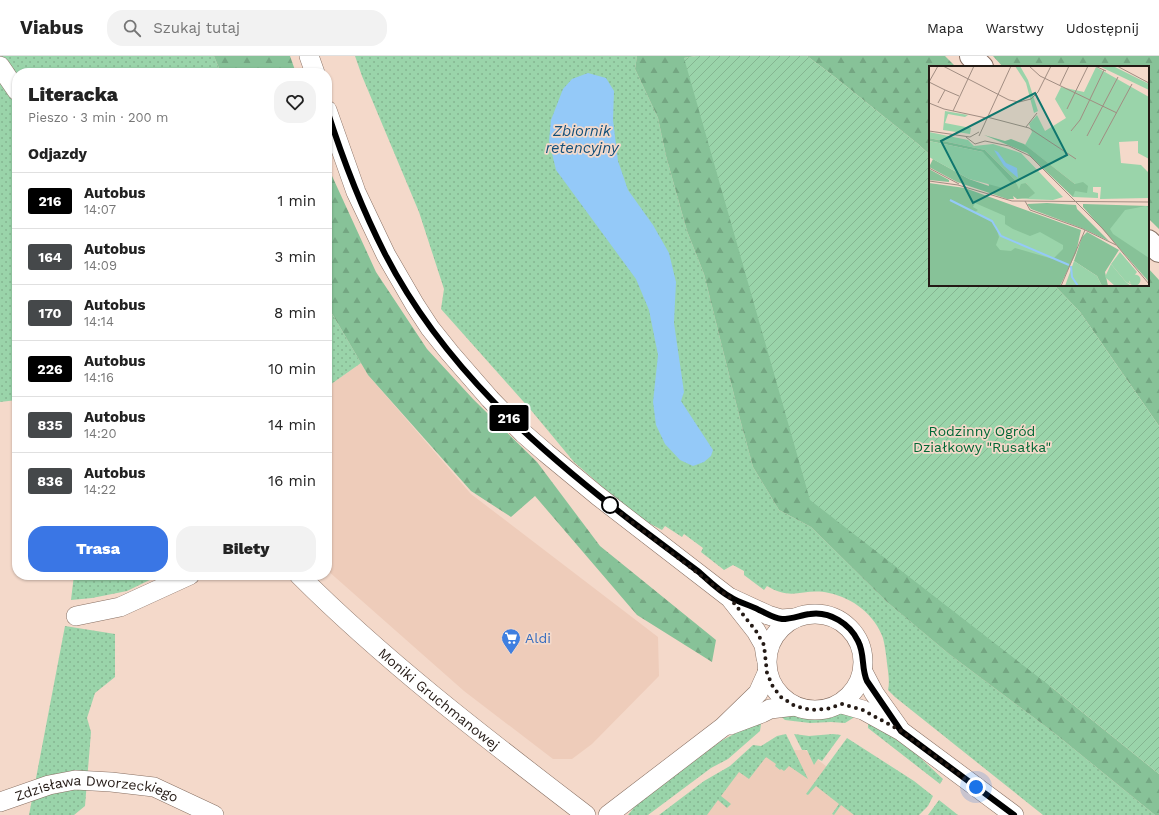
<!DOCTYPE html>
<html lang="pl">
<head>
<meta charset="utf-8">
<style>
	:root { --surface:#fff; --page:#f2f2f2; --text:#222; --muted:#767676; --line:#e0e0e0; --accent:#3a76e5 }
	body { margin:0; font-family:"Work Sans",sans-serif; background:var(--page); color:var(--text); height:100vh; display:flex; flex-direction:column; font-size:15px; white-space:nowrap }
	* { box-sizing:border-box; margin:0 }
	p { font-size:13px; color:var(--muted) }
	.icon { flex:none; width:22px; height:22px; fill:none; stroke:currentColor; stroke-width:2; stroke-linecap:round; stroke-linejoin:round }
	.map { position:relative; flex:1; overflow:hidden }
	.details { position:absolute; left:12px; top:12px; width:320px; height:512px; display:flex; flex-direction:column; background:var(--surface); border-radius:16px; box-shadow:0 1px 3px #0004 }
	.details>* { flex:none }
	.badge { padding:0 8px; border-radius:3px; font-size:14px; line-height:26px }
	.you { position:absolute; width:20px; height:20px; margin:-10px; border:3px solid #fff; border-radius:50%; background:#1a73e8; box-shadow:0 0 0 6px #1a73e833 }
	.map>.badge { position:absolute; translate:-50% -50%; box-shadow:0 0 0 2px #fff }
	h2 { padding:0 16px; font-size:15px; line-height:36px }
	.round { display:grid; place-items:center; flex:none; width:42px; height:42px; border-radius:16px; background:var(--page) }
	.head { display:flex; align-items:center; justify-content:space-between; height:68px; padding:0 16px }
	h1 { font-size:19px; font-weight:800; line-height:30px }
	.action { display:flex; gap:8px; margin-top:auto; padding:8px 16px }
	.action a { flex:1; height:46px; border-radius:16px; background:var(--accent); color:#fff; font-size:16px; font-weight:800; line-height:46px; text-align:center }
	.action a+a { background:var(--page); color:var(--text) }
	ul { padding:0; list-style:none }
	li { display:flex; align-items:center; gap:12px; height:56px; padding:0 16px; border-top:1px solid var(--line) }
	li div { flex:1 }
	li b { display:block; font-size:15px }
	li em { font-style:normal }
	li .badge { min-width:44px; font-weight:700; text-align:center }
	header { display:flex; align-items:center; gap:24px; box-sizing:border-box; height:56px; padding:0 20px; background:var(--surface); border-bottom:1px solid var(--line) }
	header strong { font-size:19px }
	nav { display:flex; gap:22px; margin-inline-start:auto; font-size:14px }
	.search { width:280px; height:36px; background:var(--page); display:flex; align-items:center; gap:10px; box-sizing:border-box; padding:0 14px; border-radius:16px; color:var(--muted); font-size:15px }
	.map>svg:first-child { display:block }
</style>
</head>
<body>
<header>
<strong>Viabus</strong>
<div class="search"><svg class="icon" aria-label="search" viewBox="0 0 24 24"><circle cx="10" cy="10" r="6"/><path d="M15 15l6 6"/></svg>Szukaj tutaj</div>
<nav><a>Mapa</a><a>Warstwy</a><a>Udostępnij</a></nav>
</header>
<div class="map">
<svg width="1159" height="759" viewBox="0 0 1159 759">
	<defs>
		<pattern id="grass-dots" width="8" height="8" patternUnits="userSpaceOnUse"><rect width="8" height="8" fill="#9ad4aa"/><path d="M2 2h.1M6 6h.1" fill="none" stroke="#85b591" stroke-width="1.8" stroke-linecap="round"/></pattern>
		<pattern id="forest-firs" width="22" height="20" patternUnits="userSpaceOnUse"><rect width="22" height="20" fill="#87c298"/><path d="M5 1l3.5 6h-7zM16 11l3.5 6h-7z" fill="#74a682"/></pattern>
		<pattern id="garden-furrows" width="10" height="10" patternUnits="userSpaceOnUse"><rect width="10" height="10" fill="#9ad4aa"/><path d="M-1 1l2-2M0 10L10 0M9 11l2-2" fill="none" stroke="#85b591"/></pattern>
	</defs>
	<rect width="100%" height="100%" fill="#f4d9ca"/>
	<path fill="#eeccba" d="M361,307L368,319L471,438L658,581L659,620L592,688L572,703H553L464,635L327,514V331Z
		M767,694H805L890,759H682Z"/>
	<path fill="url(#grass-dots)" d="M0,0H214L221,17H17V344L0,346Z
		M355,0H637L635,13L658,62L666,100L687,175L704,218L740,363L753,411L779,454L811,471L887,546L911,566L949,598L1053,676L1155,759H1043L895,641L888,634C890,625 888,616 887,607C886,598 885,590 883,582C875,559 853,542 829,537C804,531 793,546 767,530L764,534L744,519V515L733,509L724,514L701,496L703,492L684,478L682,481L665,470L662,474L637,461L574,406L530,353L441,253L444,233L419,156L362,20Z
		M327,249L361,307L327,331Z
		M74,519H160L127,535L92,542L71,544Z
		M65,570L115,578V621L95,637L87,662L91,676L85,750L74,759H29Z
		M793,656C803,659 814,662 825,660C840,658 840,655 856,658L853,662L845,667L831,666L810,667L785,664L777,657Z
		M758,665L761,668L760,675L728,703L711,712L648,759H628L636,749L721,685Z
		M868,665L912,694L943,723L940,728L868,672Z
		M786,678L808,723L789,710L784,715L781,713L780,714L775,710L776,708L766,701L749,723L739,716L721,740L731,748L727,752L718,744L707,759H659L704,725L730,710L753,689L761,690L777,680Z
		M794,678L809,680L833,678L841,679L822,705L818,703L814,709L807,694H802Z
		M847,682L914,725L933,740L928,750L919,759H854L841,749L834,759L832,758L839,748L816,730L808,739L806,738Z
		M939,744L958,759H928Z"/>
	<path fill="url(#forest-firs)" d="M214,0H290L296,17H221Z
		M637,0H696L684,2L1050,630L1159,718V759H1155L1053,676L949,598L887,546L811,471L779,454L753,411L740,363L704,218L687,175L666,100L658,62L635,13Z
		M807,0H945L956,11H930V99L918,88L831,18Z
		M993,0H1159V173L1148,162V11H1003Z
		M327,109L376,216L427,293L473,343L537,406L600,490L716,584L712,606L637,559L535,440L511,461L471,435L368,319L327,249Z
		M1148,212L1159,224V370L1080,256L1054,229H1148Z"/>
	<path fill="url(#garden-furrows)" d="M696,0H807L831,18L918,88L930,99V229H1054L1080,256L1159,370V718L1050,630L810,444L684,2Z"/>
	<path fill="#94c9f8" d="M588,17L606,22L614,35L613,64L618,105L628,134L653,169L669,197L676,226L674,267L684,336L681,345L713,394L711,400L704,406L693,410L680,404L665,388L656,369L653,346L658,299L649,254L636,223L556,114L549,85L551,64L563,33L572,23Z"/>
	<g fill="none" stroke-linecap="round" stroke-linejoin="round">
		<defs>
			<g id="minor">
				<path d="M309,0L315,17"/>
				<path d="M0,10L17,35"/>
				<path d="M327,54L356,136L386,199L415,249L430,272L450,297L490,343L523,377L546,397L598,440L730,542L756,575L764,589L766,602"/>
				<path id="s1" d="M299,519C387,607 487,683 586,759"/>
				<path d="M731,542L768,559L781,563L795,562"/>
				<circle cx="815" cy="606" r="48"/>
				<path d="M76,560L120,551L190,519"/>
				<path d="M863,616L874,637L899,672"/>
				<path d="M842,648L863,654L901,675L1014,759"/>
				<path d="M730,669L762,657L770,653L795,650"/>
				<path id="s2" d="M0,746L49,729L75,724L111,726L154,731L214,759"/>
				<path d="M608,759L723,671L758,637L767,617"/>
			</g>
			<path id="major" d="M971,0L982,11
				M1148,185L1159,195"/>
		</defs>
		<use href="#minor" stroke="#876f62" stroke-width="20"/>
		<use href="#major" stroke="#876f62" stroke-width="24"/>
		<use href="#minor" stroke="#fff" stroke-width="19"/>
		<use href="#major" stroke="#fff" stroke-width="22"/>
	</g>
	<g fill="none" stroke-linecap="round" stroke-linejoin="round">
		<defs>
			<path id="line" d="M327,54C343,104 361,151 385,198C443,311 536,392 635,468C656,484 678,500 699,516C709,525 720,536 732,542C740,547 750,549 759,554C766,557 773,562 782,563C792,563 801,559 810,558C830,555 850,568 858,585C865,598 861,612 867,625L901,675L1014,759"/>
		</defs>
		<use href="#line" stroke="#fff" stroke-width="9"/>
		<use href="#line" stroke="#000" stroke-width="6"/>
		<path stroke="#241a15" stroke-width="4" stroke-dasharray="0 7.2" d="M610,449L730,542L756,575L764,589L767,617L773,631L781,641L795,650L811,654L827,653L842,648L863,654L901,675L976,731"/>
	</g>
	<defs>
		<symbol id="supermarket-pin" viewBox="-11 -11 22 30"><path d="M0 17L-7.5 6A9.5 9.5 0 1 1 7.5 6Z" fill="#3f7fe0" stroke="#f4d9ca"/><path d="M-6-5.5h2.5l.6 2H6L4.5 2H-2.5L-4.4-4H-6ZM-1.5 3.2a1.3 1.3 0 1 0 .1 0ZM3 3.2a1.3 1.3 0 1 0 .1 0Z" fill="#fff"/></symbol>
	</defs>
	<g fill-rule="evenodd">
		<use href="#supermarket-pin" x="500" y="571" width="22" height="30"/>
	</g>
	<circle fill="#fff" stroke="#000" stroke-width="2" cx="610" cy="449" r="8"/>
	<g text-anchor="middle" stroke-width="3.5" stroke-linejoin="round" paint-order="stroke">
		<g font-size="14" fill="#016835" stroke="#f4d9ca">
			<text x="982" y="380">Rodzinny Ogród<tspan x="982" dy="16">Działkowy "Rusałka"</tspan></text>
		</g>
		<g font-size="14" fill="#366cbe" stroke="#f4d9ca" text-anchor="start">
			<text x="525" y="587">Aldi</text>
		</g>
		<g font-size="14" fill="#241a15" stroke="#f4d9ca">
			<text dy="5" stroke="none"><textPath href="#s1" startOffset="187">Moniki Gruchmanowej</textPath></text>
			<text dy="5" stroke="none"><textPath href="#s2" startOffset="100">Zdzisława Dworzeckiego</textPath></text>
		</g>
		<g font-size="15" font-style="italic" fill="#134f7a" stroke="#f4d9ca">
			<text x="582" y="80">Zbiornik<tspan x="582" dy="17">retencyjny</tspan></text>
		</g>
	</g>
	<g transform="translate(929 10)">
		<rect width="220" height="220" fill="#f4d9ca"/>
		<path d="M86,0H91L99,14L109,45L105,47L97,17ZM167,1L220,31V93L209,87V75L190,76L192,97L212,99L220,107L219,132L171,133L172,121H164V126L169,127V132L144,131L146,118L96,79L103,66L100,58L108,49L116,65L137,52L126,33L132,21L155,26ZM16,45L39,49L36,51L19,48L16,57L42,62L41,68L14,64ZM0,66L39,74L45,80L64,78L92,87L134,131L124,134L92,133L100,132L105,127L97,117L90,124L86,114L56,84L0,72ZM191,186L208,206L200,216L205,220L197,216L182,198Z" fill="#9ad4aa"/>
		<path d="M55,69L76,75L82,73L95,78L146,118L154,116L159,120L158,127L146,125L144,131L98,87ZM0,72L56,84L86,114L90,123L92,118L97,117L106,127L100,132L88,133L84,130L85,133H78L28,116L0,101L4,93L40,113L60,120L54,86L0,75ZM0,103L20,114V116L0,114ZM0,117L36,122L152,164L147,187L131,220H0ZM118,137L147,139L148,143L180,175L155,163L102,143L98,138ZM154,138L220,140V216L154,141ZM158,166L190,184L176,206L179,220H173L168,210L145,195L153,171Z" fill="#87c298"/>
		<path d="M46,137L76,150V158L84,163L101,170L111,166L134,179V183L124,193L86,182L82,185L71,184L67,179L70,171L66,158L46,146L49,144L44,141ZM145,195L168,210L173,220H136Z" fill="#9ad4aa"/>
		<path d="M170,0H184L220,18V24ZM217,140L220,142V192L184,168L181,163L196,144Z" fill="#9ad4aa"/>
		<path d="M0,75L54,86L82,117L74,122L40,113L0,91ZM182,198L197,216L202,220H186L176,211Z" fill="#9ad4aa"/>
		<path d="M200.5 214a5.5 5.5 0 1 1 11 0a5.5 5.5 0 1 1-11 0Z" fill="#9ad4aa"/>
		<path d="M65,84L69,86L77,97L88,102L89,112L75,100Z" fill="#94c9f8"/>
		<path fill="none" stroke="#94c9f8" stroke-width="2" d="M21,134L63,155L72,170L140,199M142,200L143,211L149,220"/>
		<path fill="none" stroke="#a18d82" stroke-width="1" d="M14,0L80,34L90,36L102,33L109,26L122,0M100,0L111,10L188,47M166,0L177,5M188,0L220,17M0,16L9,0M0,16L16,24M131,19L140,0M0,37L15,43L57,52M9,37L16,24L30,30M138,43L159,0M24,45L45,0M58,51L100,62L147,93M97,61L108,47M0,65L41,71L50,66M142,65L151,54L175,4M50,70L82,0M158,70L189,11M37,71L46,78L56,75L80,80L101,90L174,163L220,218M170,79L203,18M0,102L30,118M0,115L29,119L83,135L220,136M96,135L101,144L154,163L187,179M132,220L156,164"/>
		<path fill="#0f766e" fill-opacity="0.15" stroke="#0f766e" stroke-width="2" d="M106,27L138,89L44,137L12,75Z"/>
		<rect width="220" height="220" fill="none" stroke="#241a15" stroke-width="2"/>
	</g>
</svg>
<div class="you" style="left:976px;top:731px"></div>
<b class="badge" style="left:509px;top:362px;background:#000;color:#fff">216</b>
<section class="details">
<div class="head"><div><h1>Literacka</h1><p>Pieszo · 3 min · 200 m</p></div><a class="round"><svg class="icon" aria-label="heart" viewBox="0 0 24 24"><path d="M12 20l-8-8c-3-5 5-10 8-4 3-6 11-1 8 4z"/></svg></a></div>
<h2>Odjazdy</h2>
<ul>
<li><span class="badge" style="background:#000;color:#fff">216</span><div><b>Autobus</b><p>14:07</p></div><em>1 min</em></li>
<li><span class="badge" style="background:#45484a;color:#fff">164</span><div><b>Autobus</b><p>14:09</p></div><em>3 min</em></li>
<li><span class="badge" style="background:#45484a;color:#fff">170</span><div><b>Autobus</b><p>14:14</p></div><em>8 min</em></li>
<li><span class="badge" style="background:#000;color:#fff">226</span><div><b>Autobus</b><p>14:16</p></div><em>10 min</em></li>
<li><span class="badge" style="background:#45484a;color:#fff">835</span><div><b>Autobus</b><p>14:20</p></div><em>14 min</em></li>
<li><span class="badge" style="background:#45484a;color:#fff">836</span><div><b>Autobus</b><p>14:22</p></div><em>16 min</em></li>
</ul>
<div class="action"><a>Trasa</a><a>Bilety</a></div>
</section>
</div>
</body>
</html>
